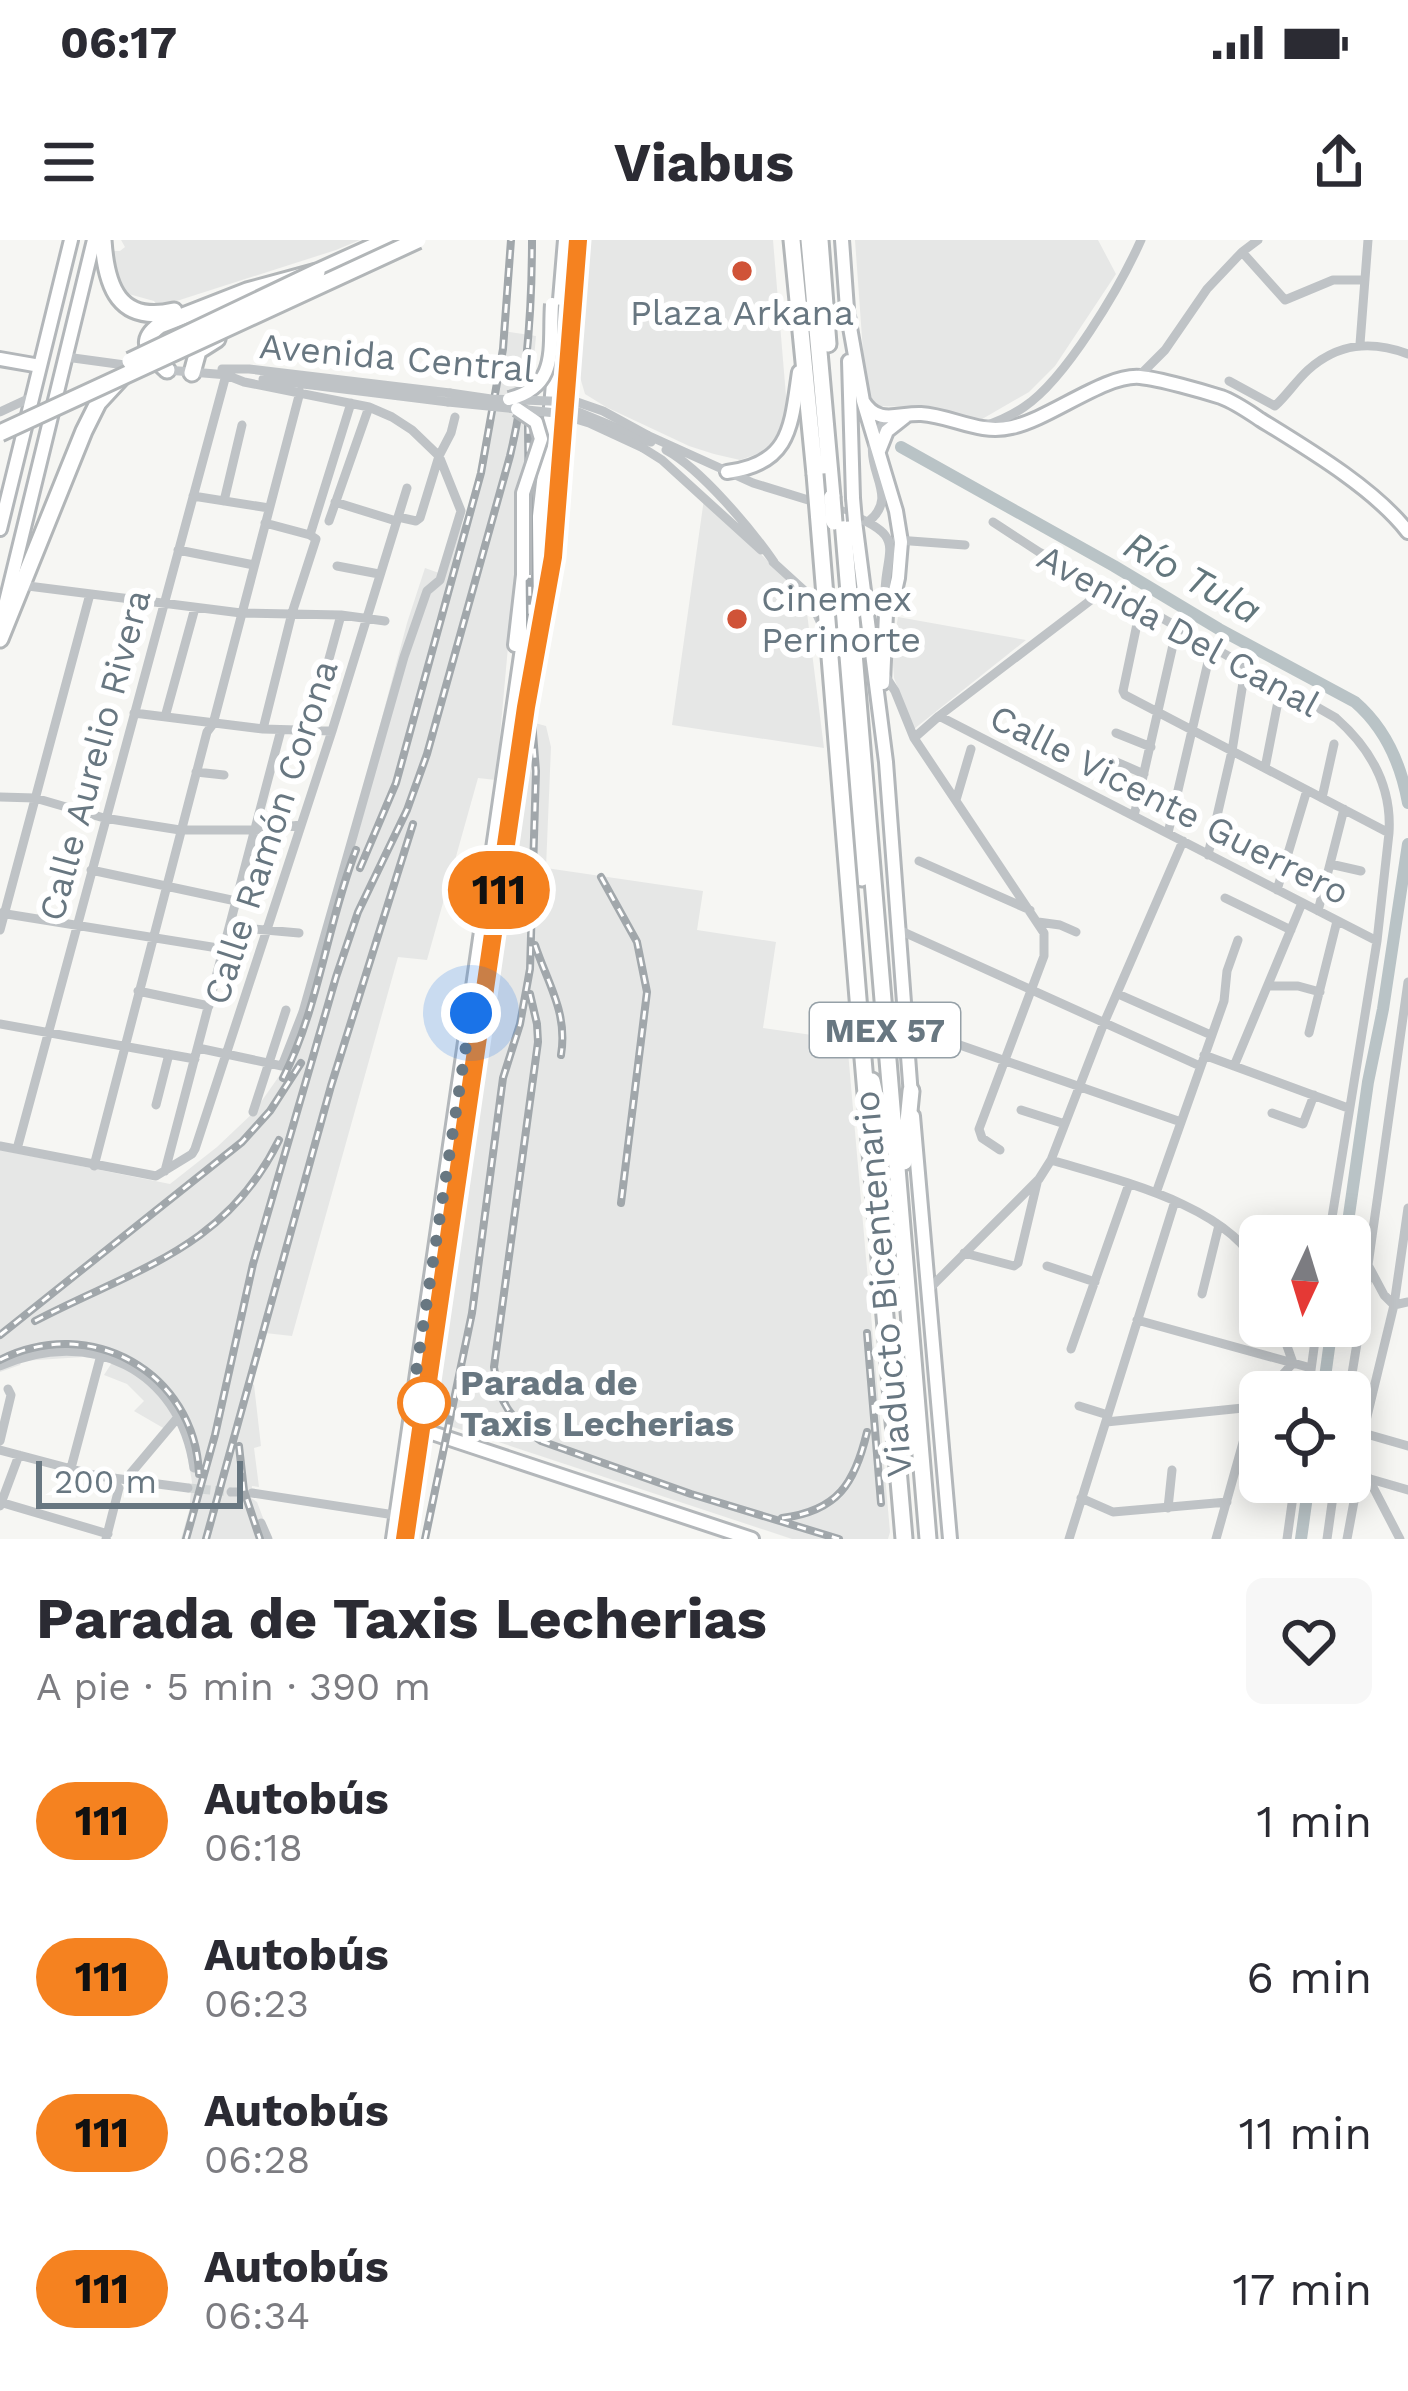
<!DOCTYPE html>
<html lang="es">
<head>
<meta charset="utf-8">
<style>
	:root { --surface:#fff; --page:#f7f7f7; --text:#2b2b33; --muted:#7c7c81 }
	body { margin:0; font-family:"Work Sans",sans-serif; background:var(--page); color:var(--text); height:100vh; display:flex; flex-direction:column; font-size:45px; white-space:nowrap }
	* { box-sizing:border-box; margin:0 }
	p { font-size:39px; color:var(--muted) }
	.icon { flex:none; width:66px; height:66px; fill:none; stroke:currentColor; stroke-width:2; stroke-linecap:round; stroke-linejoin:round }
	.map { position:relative; height:1299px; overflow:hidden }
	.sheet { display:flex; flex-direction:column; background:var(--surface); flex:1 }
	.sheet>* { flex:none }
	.badge { padding:0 24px; border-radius:39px; font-size:42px; line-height:78px }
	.needle { width:78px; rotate:184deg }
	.tools { position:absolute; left:1239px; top:975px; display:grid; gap:24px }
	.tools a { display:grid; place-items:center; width:132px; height:132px; border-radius:18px; background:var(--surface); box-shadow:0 6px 30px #0003; font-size:60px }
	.scale { position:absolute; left:36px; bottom:30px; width:207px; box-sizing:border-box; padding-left:12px; border:6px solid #687781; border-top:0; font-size:33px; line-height:42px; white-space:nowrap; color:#687781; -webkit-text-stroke:9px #fff; paint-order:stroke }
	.you { position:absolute; width:60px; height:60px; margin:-30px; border:9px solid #fff; border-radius:50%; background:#1a73e8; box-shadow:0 0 0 18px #1a73e833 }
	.map>.badge { position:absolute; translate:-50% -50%; box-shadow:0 0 0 6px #fff }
	.round { display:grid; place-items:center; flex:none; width:126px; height:126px; border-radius:18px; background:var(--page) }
	.overview { display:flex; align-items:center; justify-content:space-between; height:204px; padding:0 36px }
	h1 { font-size:57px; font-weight:700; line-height:90px }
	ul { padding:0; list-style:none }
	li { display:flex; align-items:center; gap:36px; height:156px; padding:0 36px }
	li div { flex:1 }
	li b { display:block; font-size:45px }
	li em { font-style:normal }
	li .badge { min-width:132px; font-weight:700; text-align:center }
	.status { display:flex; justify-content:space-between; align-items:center; height:84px; padding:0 60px; background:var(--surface); direction:ltr }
	.status svg { height:33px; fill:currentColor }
	header { display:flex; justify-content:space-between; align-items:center; height:156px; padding:0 36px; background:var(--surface); font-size:54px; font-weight:700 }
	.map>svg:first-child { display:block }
</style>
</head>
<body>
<div class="status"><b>06:17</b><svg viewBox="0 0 49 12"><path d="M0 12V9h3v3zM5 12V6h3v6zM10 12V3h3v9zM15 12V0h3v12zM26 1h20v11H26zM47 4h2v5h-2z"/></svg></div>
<header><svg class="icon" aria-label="menu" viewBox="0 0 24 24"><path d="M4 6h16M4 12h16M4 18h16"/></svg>Viabus<svg class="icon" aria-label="share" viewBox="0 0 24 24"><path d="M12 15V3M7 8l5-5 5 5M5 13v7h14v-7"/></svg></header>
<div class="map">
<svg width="1408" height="1299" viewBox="0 0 1408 1299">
	<rect width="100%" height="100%" fill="#f6f6f3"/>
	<path fill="#e6e7e6" d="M121,0H360L336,10L158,67L154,61L125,53L115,31L111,30L113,11H120L125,7Z
		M586,0H773L788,180L778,200L768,210L740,220L714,214L689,206L606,167L585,154L580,137Z
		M855,0H1098L1116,34L1055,126L1029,152L977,182L963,181L925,167L872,166L865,139Z
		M503,91L536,96L496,540L478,538L427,720L398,717L292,1096L265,1093L251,1143L254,1145L261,1206L254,1208L259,1247L252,1246L251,1258L257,1262L271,1299H181L189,1271L192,1242L182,1186L175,1178L165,1189L134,1171L144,1161L127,1144L104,1135L113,1121L83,1117L22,1121L20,1125L0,1132V910L170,944L217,907L254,872L284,829L303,776L407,383L425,328L439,333L468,272L495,155Z
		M704,259L805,357L824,508L672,485Z
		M898,377L1026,400L914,489L894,438L892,411Z
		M535,483L546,486L551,507L546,628L703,651L697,690L776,702L763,788L847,800L890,1292L888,1299H792L447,1185L430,1157L528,488Z"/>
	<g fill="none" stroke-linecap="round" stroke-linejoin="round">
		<path stroke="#b9c3c6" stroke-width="12" d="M901,207L1114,326L1219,389L1355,462C1385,488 1401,524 1408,563
			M1346,996L1368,842L1383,769L1408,604
			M1323,1152L1332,1086
			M1301,1299L1309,1242"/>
		<path stroke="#d2d6d6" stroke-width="9" stroke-dasharray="9 4.5" stroke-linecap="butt" d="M188,1248L231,1252"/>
		<defs>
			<path id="major" d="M842,0L848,83
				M848,76L863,161L896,271L901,302L898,338L893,360L886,373L883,443
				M0,119L40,126
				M849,121L853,258
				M863,161C878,186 898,173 921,174C953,176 979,195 1012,187C1050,179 1105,134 1140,137C1160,139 1202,151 1221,157C1235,162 1249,172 1261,180C1308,209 1375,249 1408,292
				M879,211L887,191L906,176
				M727,232C791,224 791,186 799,132
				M855,281L886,522L911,856
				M0,289L71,0
				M2,378L94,0
				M515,405L523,335
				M913,876L950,1299
				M417,1188L752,1299
				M393,1299L530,353L549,191L565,0
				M405,1299L526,467L553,317L578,0"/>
			<path id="highway" d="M103,0C106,47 119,84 174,71
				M792,0L815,234
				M809,0L832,257
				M820,0L828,104
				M167,130C151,115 136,102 160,85L247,51L317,32L388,0
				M192,133L198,111L217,99
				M843,281L928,1299
				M841,375L862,638
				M0,399L84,191L98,163L122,137
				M861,795L904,1299
				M872,841L884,895
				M904,922L911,851"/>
		</defs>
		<use href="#major" stroke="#b3b7ba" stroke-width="18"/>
		<use href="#highway" stroke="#b2b6b8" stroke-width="21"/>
		<path stroke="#bfc3c6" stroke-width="9" d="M1242,12L1285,60L1333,40H1365
			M1360,104L1368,0
			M66,117L132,126
			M222,129H249L450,153
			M167,130L228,135
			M1138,137L1165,110L1207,49L1242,12L1258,0
			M263,139L448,162
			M1229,141L1275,166C1287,155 1296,141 1308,130C1338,103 1371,100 1408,114
			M561,165L651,202
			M0,172L32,157
			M982,187C997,182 1011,176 1024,167C1066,139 1120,47 1141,0
			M647,195L753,243L818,263
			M643,208L662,220L761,310
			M666,210C701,229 751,289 774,322
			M193,256L269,268
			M224,261L242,185
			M335,262L396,281
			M834,268C921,299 878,307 886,373
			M398,277L416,281L420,278L439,216L451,193L455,177
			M329,281L369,167
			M869,281C907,251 844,218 890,178
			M993,282L1039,312L1108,347L1336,478C1370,508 1392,546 1389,593L1377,701L1329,996
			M310,295L351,163
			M897,300L965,305
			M178,310L254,325
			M773,322L807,353L823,388
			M337,326L379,334
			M28,346L241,373L341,375L385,381
			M1141,365L1123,451L1125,455L1389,593
			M882,431L895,451L914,498L1044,693V716L979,889L982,898L1000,910
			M134,473L263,489L332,491
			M939,476L1377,701
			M165,477L195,368
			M263,489L292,373L316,299L310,295L265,283
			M309,492L341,375
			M1116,493L1151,507
			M914,498L939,476L1108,347
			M1112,520L1144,534
			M1265,528L1281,446
			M196,532L224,535
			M0,557L35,558L104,578L180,590H255L301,585
			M1322,558L1334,504
			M956,560L971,509
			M1134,576L1173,405
			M1168,593L1212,405
			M1208,615L1232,511L1246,424
			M919,621L1030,670
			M1330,624L1361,631
			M91,630L236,661
			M1277,650L1307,550
			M1225,658L1291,690
			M1318,671L1344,569
			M0,673L224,709
			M1038,682L1060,685L1076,692
			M230,687L299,693
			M0,690L90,354
			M899,690L1200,826
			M1408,742L1368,1025L1384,1055L1394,1065L1408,1062
			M1269,746H1298L1320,752
			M138,751L209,766
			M1118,754L1211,795
			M0,784L195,819
			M905,786L1181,882
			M1309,793L1337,681
			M1204,815L1348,868
			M1234,826L1302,663
			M156,865L169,814
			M1021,870L1065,884
			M253,872L286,770
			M1272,873L1303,884L1314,855
			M0,906L156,936L192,914L195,909L332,491L407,248
			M17,909L226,135L244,142L369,167L392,177L412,190L439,216L461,271L440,340L427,351L404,417L303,772L282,826L198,808
			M1051,920C1114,939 1234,966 1260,1032
			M94,926L207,492L213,484L300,152
			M165,931L281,490
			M1156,953L1224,761L1227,731L1238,700
			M964,1013L1014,1026L1018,1023L1037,943
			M1047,1026L1095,1042
			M928,1050L1039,939L1051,920L1104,783L1183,601
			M1202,1054L1219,985
			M1137,1080L1311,1128
			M1071,1109L1129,944
			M0,1126C90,1086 180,1129 194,1228
			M1267,1152L1293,1123L1280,1086
			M1308,1152L1317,1086
			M1349,1152L1369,1030
			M1079,1166L1108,1175
			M1106,1182L1253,1167
			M1363,1193L1408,1206
			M0,1201L11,1155L8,1149
			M0,1210L98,1236L188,1248
			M1361,1224L1400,1299
			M71,1228L101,1115
			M131,1233L179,1176
			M1367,1238L1408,1250
			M231,1252H241
			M252,1253L401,1276
			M1081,1258L1113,1272L1227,1262
			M0,1262L108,1294
			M0,1266L19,1215
			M1168,1268L1172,1230
			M261,1283L268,1299
			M106,1299L119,1248L109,1240
			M1069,1299L1175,961
			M1216,1299L1253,1167L1260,1159
			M1287,1299L1295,1242
			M1327,1299L1335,1242
			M1347,1299L1361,1224L1363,1193L1394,1065L1408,968"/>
		<use href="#major" stroke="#fff" stroke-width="12"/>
		<use href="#highway" stroke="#fff" stroke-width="15"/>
		<defs>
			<path id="rail" d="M360,628L396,543L481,233L503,109L511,0
				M601,637L637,702L647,752L621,963
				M535,705C548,744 568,773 561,815
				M530,754L537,784L538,802L494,1127C498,1162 513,1182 541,1201L691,1254L839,1299
				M283,838C319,767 327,684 356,610
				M35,1081C134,1029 225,1010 279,900
				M867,1093L881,1263
				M0,1095L242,902L270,871L301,823
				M0,1120C90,1074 195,1132 199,1234
				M239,1206L244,1251L260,1299
				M782,1278C838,1271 855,1243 867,1192
				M186,1299L215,1195L253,1024L336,737L358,672L407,570L427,514L510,216C527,145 532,74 532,0
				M206,1299L331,846L413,584
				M425,1299L472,1073L503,838L520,784L530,729L536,531L531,468L528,186"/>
		</defs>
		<use href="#rail" stroke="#a1a7ab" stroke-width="8"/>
		<use href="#rail" stroke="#fff" stroke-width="3" stroke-dasharray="9" stroke-linecap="butt"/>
		<defs>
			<path id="major-bridge" d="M509,159C560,146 549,107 552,64
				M517,169L536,182L541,199L523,253V335
				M853,258L855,281"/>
			<path id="highway-bridge" d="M130,121L317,32
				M0,193L418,0
				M815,234L861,795
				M832,257L834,282"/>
		</defs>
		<use href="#major-bridge" stroke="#b3b7ba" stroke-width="18" stroke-linecap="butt"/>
		<use href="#highway-bridge" stroke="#b2b6b8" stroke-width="21" stroke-linecap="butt"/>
		<path stroke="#bfc3c6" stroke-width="9" d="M450,153L491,159L577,162L603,171L647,195
			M448,162L556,173L589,183L643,208"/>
		<use href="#major-bridge" stroke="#fff" stroke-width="12"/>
		<use href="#highway-bridge" stroke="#fff" stroke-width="15"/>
	</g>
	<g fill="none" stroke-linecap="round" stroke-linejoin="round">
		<defs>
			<path id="line" d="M405,1299L526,467L553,317L578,0"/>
		</defs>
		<use href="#line" stroke="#fff" stroke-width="27"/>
		<use href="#line" stroke="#f58220" stroke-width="18"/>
		<path stroke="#687781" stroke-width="12" stroke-dasharray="0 21.6" d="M424,1163L412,1159L471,773"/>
	</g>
	<g fill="#d05338" stroke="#fff" stroke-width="4.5">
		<circle cx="742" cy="31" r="12"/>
		<circle cx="737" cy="379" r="12"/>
	</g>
	<circle fill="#fff" stroke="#f58220" stroke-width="6" cx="424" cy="1163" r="24"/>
	<g text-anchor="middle" stroke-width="12" stroke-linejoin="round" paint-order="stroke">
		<rect fill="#fff" stroke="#95a0a7" stroke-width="3" x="810" y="763" width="150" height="54" rx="9"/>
		<g font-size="33" font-weight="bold" fill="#687781">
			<text x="885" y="802">MEX 57</text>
		</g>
		<g font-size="36" fill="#687781" stroke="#fff">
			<text x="742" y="85">Plaza Arkana</text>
			<text x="761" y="371" text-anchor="start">Cinemex<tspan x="761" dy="41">Perinorte</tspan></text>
		</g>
		<g font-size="36" fill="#687781" stroke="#fff">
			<text transform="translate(397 117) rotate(5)" y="13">Avenida Central</text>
			<text transform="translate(1179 390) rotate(29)" y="13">Avenida Del Canal</text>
			<text transform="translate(94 515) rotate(-75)" y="13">Calle Aurelio Rivera</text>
			<text transform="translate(1170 564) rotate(27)" y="13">Calle Vicente Guerrero</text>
			<text transform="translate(270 592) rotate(-72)" y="13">Calle Ramón Corona</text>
			<text transform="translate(882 1044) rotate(-95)" y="13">Viaducto Bicentenario</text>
		</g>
		<g font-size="36" font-weight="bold" fill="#687781" stroke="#fff" text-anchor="start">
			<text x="460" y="1155">Parada de<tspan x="460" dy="41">Taxis Lecherias</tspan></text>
		</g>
		<g font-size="39" font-style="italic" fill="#63777d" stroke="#fff">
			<text transform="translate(1193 337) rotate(29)" y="14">Río Tula</text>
		</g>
	</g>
</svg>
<div class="tools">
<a><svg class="needle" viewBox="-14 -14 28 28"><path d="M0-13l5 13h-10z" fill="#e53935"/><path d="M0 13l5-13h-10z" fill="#7c7c81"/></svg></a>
<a><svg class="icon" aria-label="locate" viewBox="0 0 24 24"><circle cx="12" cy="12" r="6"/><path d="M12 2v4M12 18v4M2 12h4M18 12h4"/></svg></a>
</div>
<div class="scale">200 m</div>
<div class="you" style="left:471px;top:773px"></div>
<b class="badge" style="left:499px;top:650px;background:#f58220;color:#111">111</b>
</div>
<section class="sheet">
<div class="overview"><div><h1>Parada de Taxis Lecherias</h1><p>A pie · 5 min · 390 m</p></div><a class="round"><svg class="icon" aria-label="heart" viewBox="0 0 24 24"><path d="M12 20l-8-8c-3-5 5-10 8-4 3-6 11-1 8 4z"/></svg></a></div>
<ul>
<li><span class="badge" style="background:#f58220;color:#111">111</span><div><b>Autobús</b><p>06:18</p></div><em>1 min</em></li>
<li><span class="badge" style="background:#f58220;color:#111">111</span><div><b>Autobús</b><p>06:23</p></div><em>6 min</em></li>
<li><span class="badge" style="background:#f58220;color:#111">111</span><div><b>Autobús</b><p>06:28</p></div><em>11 min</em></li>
<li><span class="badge" style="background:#f58220;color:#111">111</span><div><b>Autobús</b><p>06:34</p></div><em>17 min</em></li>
</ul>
</section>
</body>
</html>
